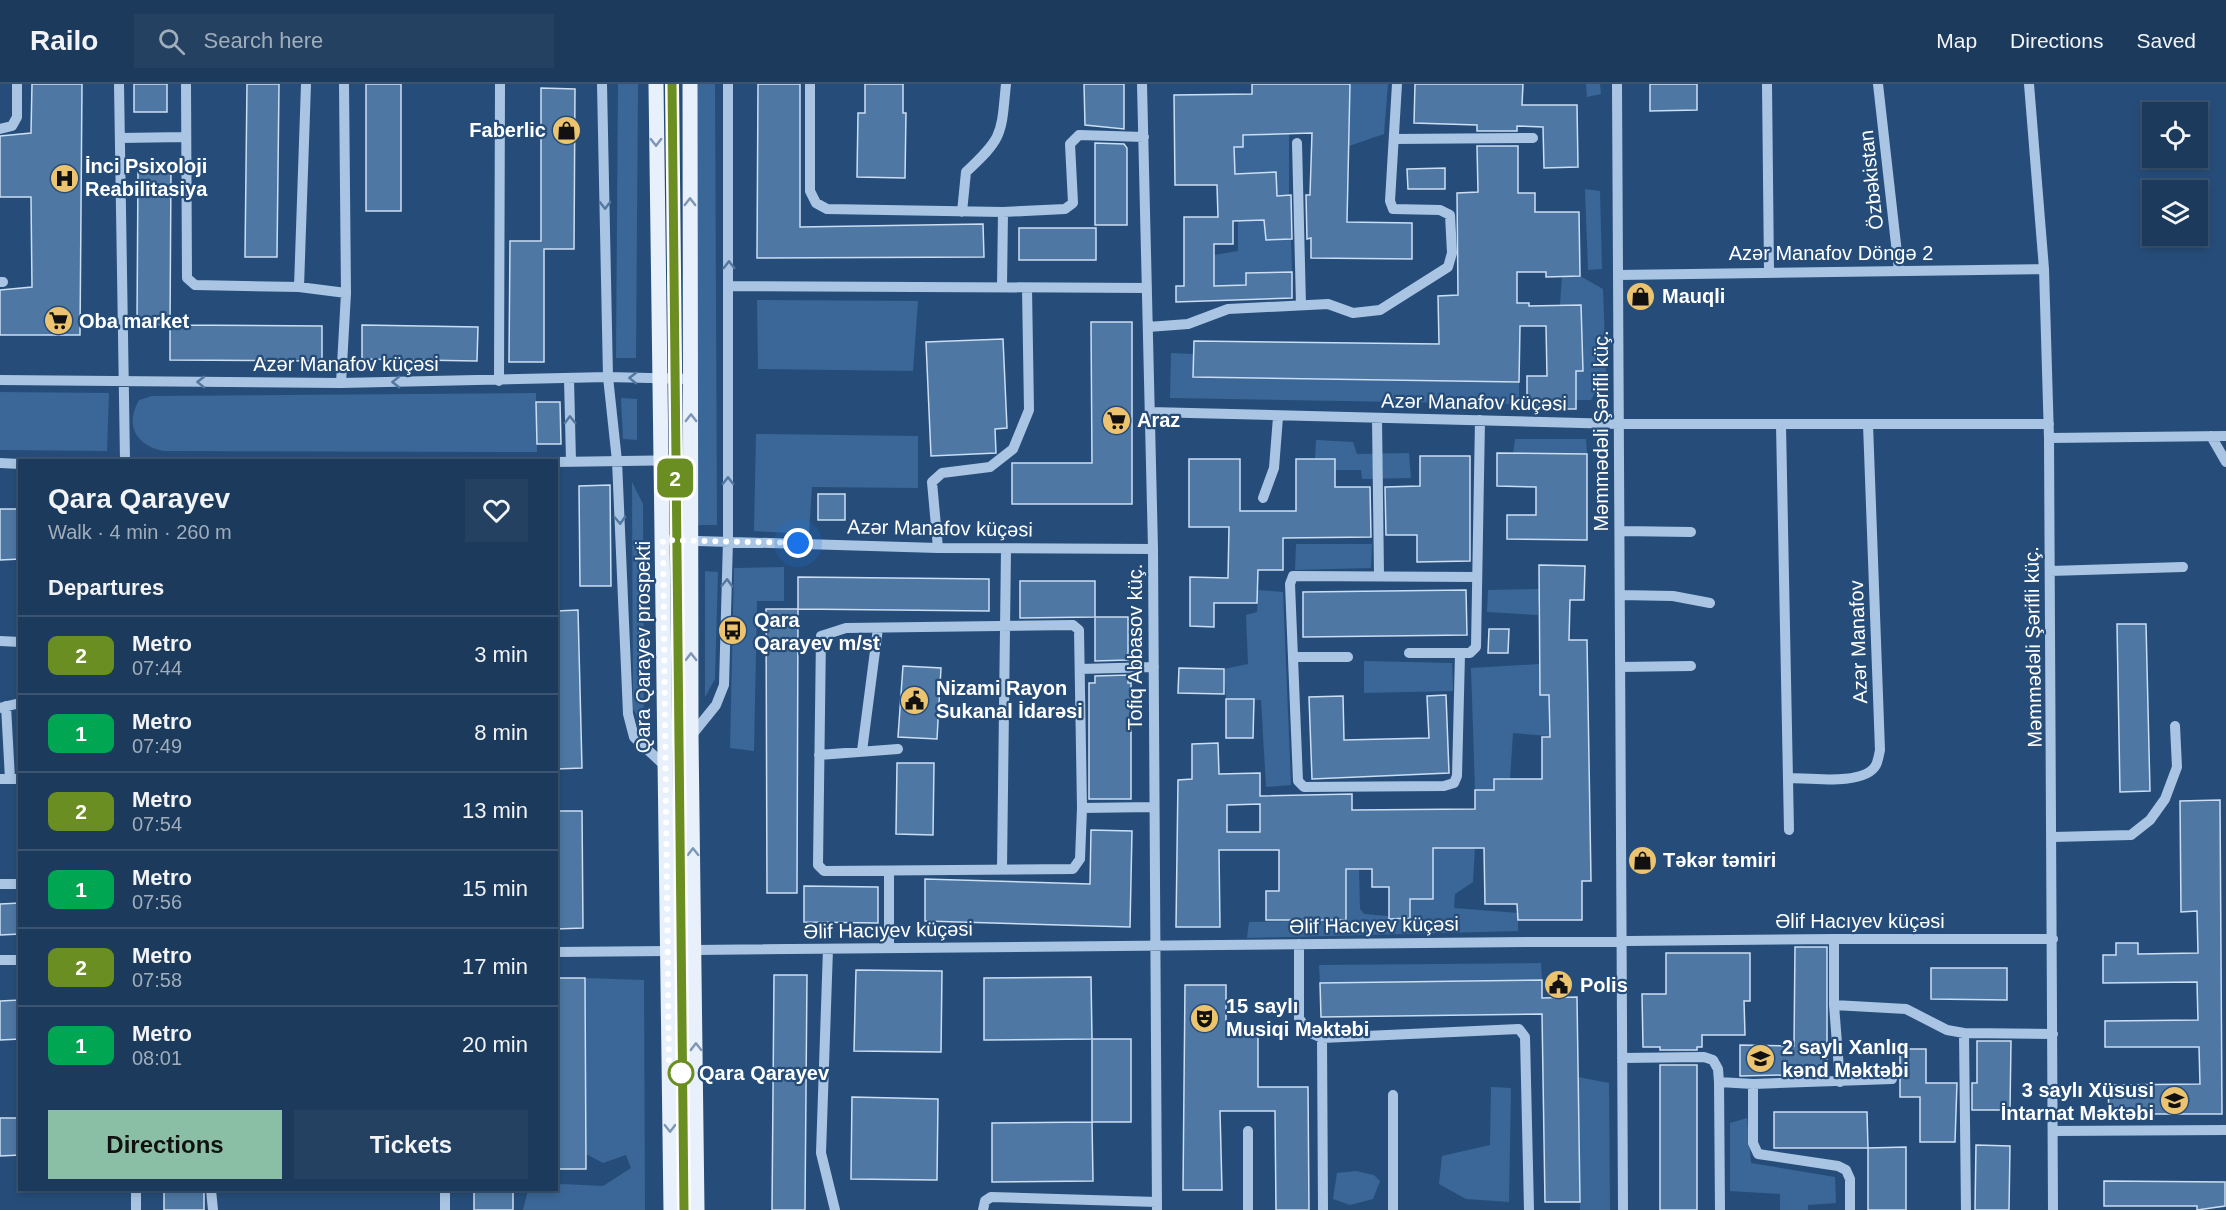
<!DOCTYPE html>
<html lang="en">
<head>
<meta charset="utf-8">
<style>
	:root { --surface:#1c3a5b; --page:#254161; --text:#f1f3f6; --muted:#a0adbb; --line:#3a5471; --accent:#8abfa5 }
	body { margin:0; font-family:Arial,sans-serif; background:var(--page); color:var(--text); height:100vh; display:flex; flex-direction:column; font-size:22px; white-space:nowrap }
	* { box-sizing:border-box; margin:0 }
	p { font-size:20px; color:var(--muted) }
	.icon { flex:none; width:33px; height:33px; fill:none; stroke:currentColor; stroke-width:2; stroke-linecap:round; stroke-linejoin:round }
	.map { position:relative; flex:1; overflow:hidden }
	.drawer { position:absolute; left:18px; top:375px; width:540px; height:732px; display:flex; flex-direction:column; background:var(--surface); border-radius:0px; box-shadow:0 3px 9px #0003,0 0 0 2px var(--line) }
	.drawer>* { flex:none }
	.badge { padding:0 12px; border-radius:9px; font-size:21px; line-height:39px }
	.fabs { position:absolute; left:2142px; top:18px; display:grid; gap:12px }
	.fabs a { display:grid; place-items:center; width:66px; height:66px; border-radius:0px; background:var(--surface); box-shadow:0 3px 9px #0003,0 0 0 2px var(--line); font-size:30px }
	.you { position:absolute; width:30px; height:30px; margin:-15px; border:4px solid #fff; border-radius:50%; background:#1a73e8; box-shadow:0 0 0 9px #1a73e833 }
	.map>.badge { position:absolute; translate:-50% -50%; box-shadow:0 0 0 3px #fff }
	h2 { padding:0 30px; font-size:22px; line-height:54px }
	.round { display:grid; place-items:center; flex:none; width:63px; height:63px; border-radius:0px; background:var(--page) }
	.headline { display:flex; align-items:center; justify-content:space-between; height:102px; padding:0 30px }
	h1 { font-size:28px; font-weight:700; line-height:45px }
	.cta { display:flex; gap:12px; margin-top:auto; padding:12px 30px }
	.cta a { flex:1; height:69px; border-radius:0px; background:var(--accent); color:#111; font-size:24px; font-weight:700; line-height:69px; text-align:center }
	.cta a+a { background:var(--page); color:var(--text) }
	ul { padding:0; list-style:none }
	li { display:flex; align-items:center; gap:18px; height:78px; padding:0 30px; border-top:2px solid var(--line) }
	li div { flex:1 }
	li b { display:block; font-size:22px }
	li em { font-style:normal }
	li .badge { min-width:66px; font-weight:700; text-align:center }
	header { display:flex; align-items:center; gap:36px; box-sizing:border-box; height:84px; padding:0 30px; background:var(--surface); border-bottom:2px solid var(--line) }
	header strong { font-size:28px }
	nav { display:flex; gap:33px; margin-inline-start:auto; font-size:21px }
	.search { width:420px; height:54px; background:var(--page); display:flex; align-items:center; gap:15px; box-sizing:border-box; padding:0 21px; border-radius:0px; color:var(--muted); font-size:22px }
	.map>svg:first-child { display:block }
</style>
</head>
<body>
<header>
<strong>Railo</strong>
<div class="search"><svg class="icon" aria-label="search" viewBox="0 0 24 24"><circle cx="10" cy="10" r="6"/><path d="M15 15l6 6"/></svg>Search here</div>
<nav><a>Map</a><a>Directions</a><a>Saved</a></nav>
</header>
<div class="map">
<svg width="2226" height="1126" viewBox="0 0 2226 1126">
	<rect width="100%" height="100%" fill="#264d79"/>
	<path fill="#3a6797" d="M618,0H638L636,274H616Z
		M693,0H715L717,441H695Z
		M1350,0H1388L1384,50L1349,62Z
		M1586,0H1600L1601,10L1587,13Z
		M1289,49V111L1277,112L1235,90L1234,63H1243V52Z
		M1585,105L1600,107L1602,185L1588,186Z
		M1264,136L1266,156L1291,155L1292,188L1246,189V201L1213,202L1214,171L1238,167V137Z
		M1562,192H1580L1603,205L1606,288L1591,316H1576L1574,287H1583L1581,221H1560Z
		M757,216L918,217L913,287L758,285Z
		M1171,269L1193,270L1194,293L1519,298V320L1170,314Z
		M0,308L109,309L107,367L0,366Z
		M536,309L537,368L164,367C137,362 124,342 139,316L152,312Z
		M621,314L637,315V356L623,355Z
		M756,350L918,352V404L812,403L809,450L754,447Z
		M1515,355H1586L1587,370H1513Z
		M1316,356L1353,358L1357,370L1409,369L1411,394L1362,395L1361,386H1335L1315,375Z
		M632,398L643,420L644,645L633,625Z
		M1296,460H1372L1371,484L1295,486Z
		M784,483V517H757L754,667L730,664L734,484Z
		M705,487L718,488L715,595L705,613Z
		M1539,505L1538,531L1487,528L1488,506Z
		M1258,506L1283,508L1291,701L1266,703L1261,616L1226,615L1224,585L1248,580L1246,531L1257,528Z
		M1364,577L1452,579L1453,607L1364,609Z
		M1539,580L1540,611H1549L1562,653L1513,649L1510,695H1495L1494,706H1475L1471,584Z
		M1461,734L1475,763L1473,798L1455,810L1454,824L1518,829V847L1247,854L1249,838L1346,836V785H1359L1360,825L1364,830L1410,834V815H1433V764H1461Z
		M1541,879L1542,896L1320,899L1319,881Z
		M585,894L644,896L645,1126H523L528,1106H556L557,1101L562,1100L603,1102L631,1084L626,1071L603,1079L586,1070Z
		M1578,993L1609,999L1610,1126H1580Z
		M1491,1003L1511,1004L1509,1118L1466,1115L1439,1100L1442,1072L1490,1061Z
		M1747,1034L1751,1079L1835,1093L1836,1119L1808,1121V1126H1780V1110L1730,1107V1039Z
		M1356,1087L1374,1091L1380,1097L1373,1115L1350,1121L1333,1115L1337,1089Z"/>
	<path fill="#4e77a3" stroke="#cbdef3" stroke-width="1.5" fill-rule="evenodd" d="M32,0H82L80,251H0V206L32,203L31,113H0V52L31,49Z
		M134,0H167V28H134Z
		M247,0H279L277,173H245Z
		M366,0H401V127H366Z
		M758,0H800V143L983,140L984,173L757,174Z
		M865,0H903V29H906L905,94L857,93L858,29H865Z
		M1084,0H1124V45L1085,41Z
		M1252,0H1350L1347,138L1412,139V175L1311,174V154L1307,155L1306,111H1310L1312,49L1243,51V63H1234L1235,90L1276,88L1277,112L1291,111L1292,155L1266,156L1264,136L1233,137V160H1214V202L1246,201V189L1292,188V214L1176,218V202H1184V133H1218L1217,101H1175L1174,11L1252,10Z
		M1415,0H1523L1522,21H1577L1578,83L1544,84L1543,43L1517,42V47H1477V41L1414,39Z
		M1650,0H1697V26L1650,27Z
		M541,4L575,5L574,165H544V278H509L510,157H541Z
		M1095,59L1124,60L1127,64V141H1095Z
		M1477,62H1518V109H1535V128H1579L1580,192L1546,193V188H1517V219H1529V222L1581,221L1583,287H1576V325H1527V292H1547L1546,242H1520L1519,298L1193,293L1194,257L1439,260L1438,212L1458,211L1457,109L1478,108Z
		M138,84H171L170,241L137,240Z
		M1445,84V105H1408L1407,85Z
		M1019,144H1096V176H1019Z
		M1091,238H1132V420H1012V379H1092Z
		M170,241L322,242V277L170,276Z
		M362,241L478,243L477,277L362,275Z
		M1003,255L1007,344L995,345L996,369L931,372L926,258Z
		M536,318H560L561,360H537Z
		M1497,369L1587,370V456L1507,455V431H1536V403L1497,402Z
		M1420,372H1470V477L1417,478V451H1386L1385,403L1420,402Z
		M1189,375H1240V427H1296V375H1335V403H1370L1371,453L1283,454V486H1258L1257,519H1214V543L1190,542V493L1228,494L1229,443H1189Z
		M610,401L611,502H580L579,402Z
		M818,410H845V436H818Z
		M0,425H20V475L0,476Z
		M1539,481L1585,482L1584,516H1570L1569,556H1587L1591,797H1582V836H1518L1517,820H1485L1484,764H1433V815H1410V834L1389,835V803H1372V785H1346V836H1266V807H1279V766H1219L1220,843H1176L1178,696L1192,695V660L1218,659L1219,690L1260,689V712L1352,710V726L1475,725V706H1494V695H1542V653H1550L1549,611H1540ZM1260,720V748H1227V721Z
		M798,493L989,495V527L798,525Z
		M1020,497H1095V533L1020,534Z
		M1466,506L1467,551L1303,553V508Z
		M766,525H798L797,809H767Z
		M578,526L582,684L556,685V527Z
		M1095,533H1128V576L1095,577Z
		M2117,540H2146L2150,707L2120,708Z
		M1489,545H1509L1508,569H1488Z
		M903,582L941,584L937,655L898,653Z
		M1179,584L1224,585V610L1178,609Z
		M1128,591V599H1131V715H1089V599H1095V592Z
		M1446,611L1449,689L1312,695L1309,613L1343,612L1344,656L1429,654L1427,612Z
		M1226,615H1254L1253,654H1226Z
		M897,679H934L933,751L896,750Z
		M2220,716L2222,1030H2109L2108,1001L2200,1000L2199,963H2105V937L2198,936L2197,898L2103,899V871H2116V859H2138V870L2198,869L2197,827L2181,828L2180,717Z
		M556,727H582L583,844L556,845Z
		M1091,746L1132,747L1130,843L925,837V795L1090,800Z
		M804,802L878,803V839L804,838Z
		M20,819V850L0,851V820Z
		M1795,863H1827V990L1740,992V961L1794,962Z
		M1666,869H1750V917H1744L1745,951H1702V963H1697V966H1660V963H1643L1642,910H1666Z
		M1931,884H2007V916L1931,915Z
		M856,886L942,887L941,968L854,967Z
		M774,891H807L805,1126H772Z
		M1091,893L1092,955L984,956V894Z
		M556,894H585L586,1085H556Z
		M1542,896V914L1577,913L1580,1118H1545L1542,930L1321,933L1320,899Z
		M1185,901H1226V941L1258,942V1003H1308L1309,1126H1276L1275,1027H1220L1222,1106H1183Z
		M20,916V955L0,956V917Z
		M1092,955H1131V1038H1092Z
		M1977,957H2011L2010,1026H1972V999H1977Z
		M1900,965H1926V999H1957L1955,1058H1920V1013H1900Z
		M1660,981H1697V1126H1660Z
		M852,1013L938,1015L937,1096L851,1095Z
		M1774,1028H1867L1868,1064H1774Z
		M0,1034H20V1071L0,1072Z
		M1092,1038L1093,1097L992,1098V1039Z
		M1976,1061L2010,1062L2009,1126H1975Z
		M1906,1063V1126H1868V1064Z
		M2104,1097L2225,1098V1122L2197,1126V1122H2104Z
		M474,1106H513V1126H474Z
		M164,1107L204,1108V1126H164Z"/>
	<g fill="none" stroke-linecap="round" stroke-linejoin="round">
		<path stroke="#a9c5e3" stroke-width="10" d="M119,0L125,376
			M186,0L187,194L195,201L299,203
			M306,0L299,203L346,209
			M602,0L608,293L617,377L628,630L634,653L665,682
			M810,0V107L816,119L827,125L1003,128L1065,125L1073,119L1070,60L1079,51L1144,53
			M1142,0L1153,465L1157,1126
			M1617,0L1623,1126
			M1767,0L1769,187
			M1878,0L1899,187
			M2029,0L2044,185L2049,354L2053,1126
			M0,45L12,42L17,33V0
			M120,54L186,53
			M1394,55L1533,54
			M1297,59L1301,221
			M962,128L966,88C1004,53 1001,50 1006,0
			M1618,191L2044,185
			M0,198H3
			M729,202L1147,204
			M1002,203L1003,128
			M1148,243L1188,240L1228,225L1328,220L1353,229L1380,226L1448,183L1452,169L1450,131L1440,126L1393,125L1390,117L1397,0
			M569,295L571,377
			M0,296L341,299L608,293L691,295
			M499,297L500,0
			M341,299L346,209L344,0
			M1150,328L1619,340H2049
			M1377,334L1379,492
			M1781,341L1789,746
			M2211,352L2226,378
			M2049,354L2226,352
			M556,378L690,376
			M0,379L20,380
			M1263,414L1274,384L1278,333
			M1620,447L1691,448
			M664,456L938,464L1153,465
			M938,464L932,398L942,389L990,383L1013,365L1029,326L1027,204
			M2050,487L2183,483
			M1620,511L1673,512L1710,519
			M1073,541L1079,546L1082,724L1080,775L1073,785L824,787L818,781L821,552L846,544Z
			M0,557L20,558
			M1409,569H1470L1476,563L1480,336
			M1460,570L1457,692L1454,699L1444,702L1304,703L1298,697L1290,500L1293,492L1477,493
			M1293,573H1348
			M1620,583L1691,582
			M1080,585L1154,583
			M6,622L10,695
			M0,624L20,619
			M691,652L716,621L724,601L728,456V0
			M862,667L878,544
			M819,671L898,665
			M1788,694C1809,694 1865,702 1876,681C1878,677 1879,671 1880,666L1868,340
			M0,695H20
			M1082,724L1154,723
			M2053,753L2131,751L2150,736L2165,715L2177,683L2175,642
			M1002,785L1006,465
			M889,787V864
			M0,800H20
			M1834,855V921L1840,998
			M1299,860V934L1308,948L1322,954L1519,945L1525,953L1529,1126
			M828,865L821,1069L835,1126
			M695,866L1834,855H2053
			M556,868L668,867
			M0,876H20
			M1834,921L1906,925L1947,946L1964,949L2053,950
			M1964,949L1966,1126
			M1322,954L1323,1126
			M1622,974L1704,973L1713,976L1718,985L1719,998L1720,1126
			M1719,998L1753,1000L1892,995
			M1753,1000V1059L1758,1070L1838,1082L1846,1086L1850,1095V1126
			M1393,1011V1126
			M1248,1047V1126
			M2053,1047L2226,1046
			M136,1106V1126
			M211,1106L213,1126
			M445,1106V1126
			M983,1126L985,1117L991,1113L1157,1118"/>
		<path stroke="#e8f0fc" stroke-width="15" d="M656,0L671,1126
			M690,0L691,652L697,1126"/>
	</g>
	<defs><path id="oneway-chevron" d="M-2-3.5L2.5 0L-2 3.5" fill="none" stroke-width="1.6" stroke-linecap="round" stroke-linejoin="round" transform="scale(1.5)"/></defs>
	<g stroke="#7d96b4">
		<use href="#oneway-chevron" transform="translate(656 58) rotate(89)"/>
		<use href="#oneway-chevron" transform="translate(690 118) rotate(-90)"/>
		<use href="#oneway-chevron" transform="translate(691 334) rotate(-90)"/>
		<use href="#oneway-chevron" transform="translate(691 573) rotate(-90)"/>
		<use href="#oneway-chevron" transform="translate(693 768) rotate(-91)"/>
		<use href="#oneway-chevron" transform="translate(696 963) rotate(-91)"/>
		<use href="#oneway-chevron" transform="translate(670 1044) rotate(89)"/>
	</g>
	<g stroke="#54779e">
		<use href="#oneway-chevron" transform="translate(605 121) rotate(89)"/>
		<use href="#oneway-chevron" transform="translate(729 181) rotate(-90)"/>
		<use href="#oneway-chevron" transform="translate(633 294) rotate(-179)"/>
		<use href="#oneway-chevron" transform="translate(201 298) rotate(-179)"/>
		<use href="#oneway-chevron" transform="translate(396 298) rotate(179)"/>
		<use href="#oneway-chevron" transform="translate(570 336) rotate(-91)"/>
		<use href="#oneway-chevron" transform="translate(728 397) rotate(-90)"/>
		<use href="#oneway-chevron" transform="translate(620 436) rotate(87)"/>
		<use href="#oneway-chevron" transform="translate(727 499) rotate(-88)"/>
	</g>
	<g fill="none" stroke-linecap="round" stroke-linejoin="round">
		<defs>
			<path id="line" d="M672,0L684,1126"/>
		</defs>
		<use href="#line" stroke="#fff" stroke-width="14"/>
		<use href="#line" stroke="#6b8e23" stroke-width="9"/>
		<path stroke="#fff" stroke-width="6" stroke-dasharray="0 10.8" d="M681,989L669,985L663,456L798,459"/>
	</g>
	<defs>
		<symbol id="shop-disc" viewBox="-11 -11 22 22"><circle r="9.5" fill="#ecc36e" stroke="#264d79"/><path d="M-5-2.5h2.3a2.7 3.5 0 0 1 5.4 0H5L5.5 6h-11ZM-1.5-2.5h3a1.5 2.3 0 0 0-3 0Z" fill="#111"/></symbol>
		<symbol id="hospital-disc" viewBox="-11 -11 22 22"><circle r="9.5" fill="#ecc36e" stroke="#264d79"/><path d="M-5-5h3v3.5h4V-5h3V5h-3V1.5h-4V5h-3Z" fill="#111"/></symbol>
		<symbol id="supermarket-disc" viewBox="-11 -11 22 22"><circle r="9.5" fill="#ecc36e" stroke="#264d79"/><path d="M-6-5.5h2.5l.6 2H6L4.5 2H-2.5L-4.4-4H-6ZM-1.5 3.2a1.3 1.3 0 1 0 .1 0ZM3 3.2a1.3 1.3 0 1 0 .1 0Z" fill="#111"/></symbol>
		<symbol id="bus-disc" viewBox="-11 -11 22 22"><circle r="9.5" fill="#ecc36e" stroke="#264d79"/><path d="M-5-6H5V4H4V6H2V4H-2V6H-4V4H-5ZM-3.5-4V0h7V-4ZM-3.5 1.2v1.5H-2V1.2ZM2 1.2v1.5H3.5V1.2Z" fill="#111"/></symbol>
		<symbol id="civic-disc" viewBox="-11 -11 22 22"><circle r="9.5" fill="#ecc36e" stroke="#264d79"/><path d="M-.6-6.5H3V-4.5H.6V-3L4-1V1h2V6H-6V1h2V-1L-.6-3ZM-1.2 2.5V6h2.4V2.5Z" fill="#111"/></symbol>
		<symbol id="theatre-disc" viewBox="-11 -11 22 22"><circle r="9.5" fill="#ecc36e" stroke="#264d79"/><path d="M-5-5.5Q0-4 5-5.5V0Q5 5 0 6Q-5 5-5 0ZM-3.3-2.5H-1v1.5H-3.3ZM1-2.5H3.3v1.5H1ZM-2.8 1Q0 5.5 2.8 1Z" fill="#111"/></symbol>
		<symbol id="school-disc" viewBox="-11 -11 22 22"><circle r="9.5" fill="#ecc36e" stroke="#264d79"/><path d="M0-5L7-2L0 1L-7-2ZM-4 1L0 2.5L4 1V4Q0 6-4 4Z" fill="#111"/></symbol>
	</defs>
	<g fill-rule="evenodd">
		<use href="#shop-disc" x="550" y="30" width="33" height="33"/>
		<use href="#hospital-disc" x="48" y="78" width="33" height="33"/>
		<use href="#shop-disc" x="1624" y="196" width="33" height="33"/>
		<use href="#supermarket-disc" x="42" y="220" width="33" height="33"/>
		<use href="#supermarket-disc" x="1100" y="320" width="33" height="33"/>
		<use href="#bus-disc" x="716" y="530" width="33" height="33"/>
		<use href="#civic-disc" x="898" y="600" width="33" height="33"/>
		<use href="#shop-disc" x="1626" y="760" width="33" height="33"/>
		<use href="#civic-disc" x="1542" y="884" width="33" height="33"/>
		<use href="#theatre-disc" x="1188" y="918" width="33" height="33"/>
		<use href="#school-disc" x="1744" y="958" width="33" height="33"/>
		<use href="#school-disc" x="2158" y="1000" width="33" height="33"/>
	</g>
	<circle fill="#fff" stroke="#6b8e23" stroke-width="3" cx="681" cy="989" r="12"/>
	<g text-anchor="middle" stroke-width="4.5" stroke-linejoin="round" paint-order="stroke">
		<g font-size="20" font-weight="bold" fill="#fff" stroke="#264d79" text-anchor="start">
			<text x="546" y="53" text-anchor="end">Faberlic</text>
			<text x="85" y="89">İnci Psixoloji<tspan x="85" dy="23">Reabilitasiya</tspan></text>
			<text x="1662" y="219">Mauqli</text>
			<text x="79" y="244">Oba market</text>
			<text x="1137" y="343">Araz</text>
			<text x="754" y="543">Qara<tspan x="754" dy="23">Qarayev m/st</tspan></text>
			<text x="936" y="611">Nizami Rayon<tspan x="936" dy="23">Sukanal İdarəsi</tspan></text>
			<text x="1663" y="783">Təkər təmiri</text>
			<text x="1580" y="908">Polis</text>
			<text x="1226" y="929">15 saylı<tspan x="1226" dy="23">Musiqi Məktəbi</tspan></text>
			<text x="1782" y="970">2 saylı Xanlıq<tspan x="1782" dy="23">kənd Məktəbi</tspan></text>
			<text x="2154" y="1013" text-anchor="end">3 saylı Xüsusi<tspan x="2154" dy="23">İntarnat Məktəbi</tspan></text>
		</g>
		<g font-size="20" fill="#fff" stroke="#264d79">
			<text transform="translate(1871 96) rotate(-96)" y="7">Özbəkistan</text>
			<text x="1831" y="176">Azər Manafov Döngə 2</text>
			<text x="346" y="287">Azər Manafov küçəsi</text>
			<text transform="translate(1474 318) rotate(1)" y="7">Azər Manafov küçəsi</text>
			<text transform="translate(1601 347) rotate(-90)" y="7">Məmmədəli Şərifli küç.</text>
			<text transform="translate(940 444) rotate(1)" y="7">Azər Manafov küçəsi</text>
			<text transform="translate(1858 558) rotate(-92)" y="7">Azər Manafov</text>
			<text transform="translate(643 563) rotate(-90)" y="7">Qara Qarayev prospekti</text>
			<text transform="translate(1135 563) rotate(-90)" y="7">Tofiq Abbasov küç.</text>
			<text transform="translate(2033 563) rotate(-91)" y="7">Məmmədəli Şərifli küç.</text>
			<text x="1860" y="844">Əlif Hacıyev küçəsi</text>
			<text transform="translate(1374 841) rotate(-1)" y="7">Əlif Hacıyev küçəsi</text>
			<text transform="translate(888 846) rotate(-1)" y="7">Əlif Hacıyev küçəsi</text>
		</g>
		<g font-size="20" font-weight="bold" fill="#fff" stroke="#264d79" text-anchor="start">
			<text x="699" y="996">Qara Qarayev</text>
		</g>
	</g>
</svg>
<div class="fabs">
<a><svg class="icon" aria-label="locate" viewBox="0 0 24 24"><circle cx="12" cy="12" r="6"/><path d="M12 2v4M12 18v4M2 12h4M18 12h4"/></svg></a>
<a><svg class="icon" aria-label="layers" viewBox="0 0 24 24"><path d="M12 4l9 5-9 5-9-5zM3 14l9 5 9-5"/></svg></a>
</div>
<div class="you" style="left:798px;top:459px"></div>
<b class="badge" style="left:675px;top:394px;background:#6b8e23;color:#fff">2</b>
<section class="drawer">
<div class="headline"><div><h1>Qara Qarayev</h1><p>Walk · 4 min · 260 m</p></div><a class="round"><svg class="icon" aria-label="heart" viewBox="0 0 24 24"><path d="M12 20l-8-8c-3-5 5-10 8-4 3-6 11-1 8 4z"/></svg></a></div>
<h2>Departures</h2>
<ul>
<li><span class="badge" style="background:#6b8e23;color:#fff">2</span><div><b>Metro</b><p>07:44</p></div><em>3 min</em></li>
<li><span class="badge" style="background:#00a651;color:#fff">1</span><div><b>Metro</b><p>07:49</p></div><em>8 min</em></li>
<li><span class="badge" style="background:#6b8e23;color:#fff">2</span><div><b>Metro</b><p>07:54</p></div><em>13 min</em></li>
<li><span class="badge" style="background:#00a651;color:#fff">1</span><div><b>Metro</b><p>07:56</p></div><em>15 min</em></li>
<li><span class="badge" style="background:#6b8e23;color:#fff">2</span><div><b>Metro</b><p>07:58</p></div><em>17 min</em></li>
<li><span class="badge" style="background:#00a651;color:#fff">1</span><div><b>Metro</b><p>08:01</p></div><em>20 min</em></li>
</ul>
<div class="cta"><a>Directions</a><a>Tickets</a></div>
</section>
</div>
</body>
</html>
